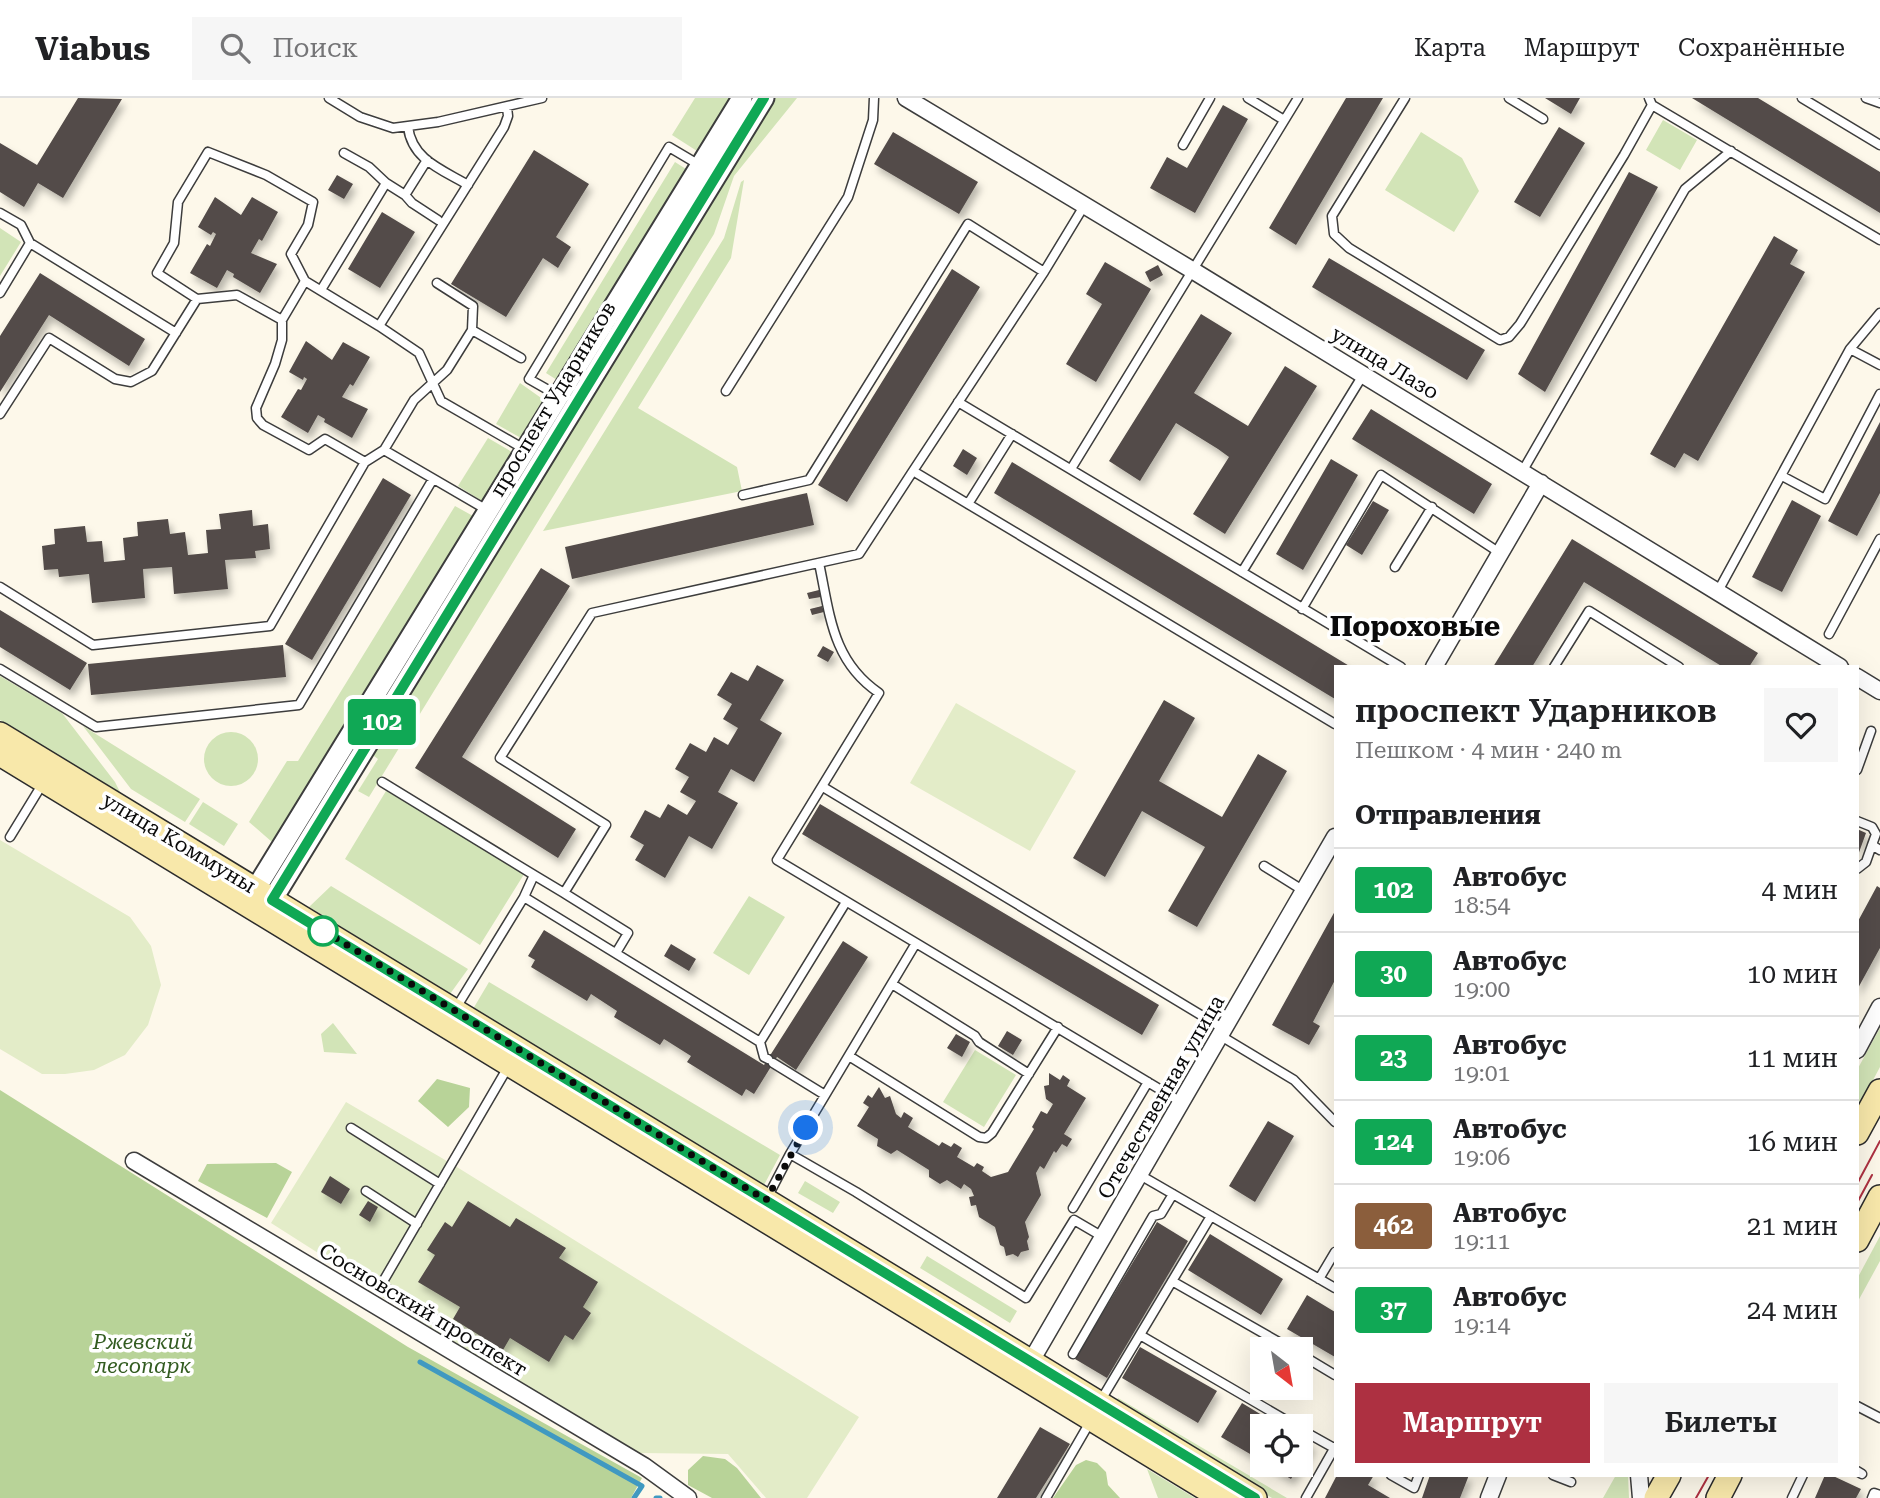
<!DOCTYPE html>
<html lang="ru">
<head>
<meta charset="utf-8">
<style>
	:root { --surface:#fff; --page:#f6f6f6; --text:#202124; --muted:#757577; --line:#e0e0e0; --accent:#ad3041 }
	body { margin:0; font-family:"Roboto Serif",serif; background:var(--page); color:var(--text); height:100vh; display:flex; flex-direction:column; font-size:26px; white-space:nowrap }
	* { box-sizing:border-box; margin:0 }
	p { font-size:23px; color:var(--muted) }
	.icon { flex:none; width:38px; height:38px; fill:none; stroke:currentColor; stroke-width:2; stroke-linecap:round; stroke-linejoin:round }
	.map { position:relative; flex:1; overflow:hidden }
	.drawer { position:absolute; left:1334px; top:567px; width:525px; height:812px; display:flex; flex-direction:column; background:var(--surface); border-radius:0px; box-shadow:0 7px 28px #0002 }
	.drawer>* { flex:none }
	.badge { padding:0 14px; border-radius:5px; font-size:24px; line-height:46px }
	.needle { width:46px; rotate:149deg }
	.fabs { position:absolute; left:1250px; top:1239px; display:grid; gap:14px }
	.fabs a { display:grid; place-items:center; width:63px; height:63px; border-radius:0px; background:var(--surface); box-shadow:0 7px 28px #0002; font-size:35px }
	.you { position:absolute; width:35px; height:35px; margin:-18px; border:5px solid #fff; border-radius:50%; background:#1a73e8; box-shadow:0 0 0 10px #1a73e833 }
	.map>.badge { position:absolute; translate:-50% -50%; box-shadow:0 0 0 4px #fff }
	h2 { padding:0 21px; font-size:26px; line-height:63px }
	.round { display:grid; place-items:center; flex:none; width:74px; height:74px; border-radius:0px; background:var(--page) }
	.overview { display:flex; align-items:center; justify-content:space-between; height:119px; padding:0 21px }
	h1 { font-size:33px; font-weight:600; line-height:52px }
	.button { display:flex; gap:14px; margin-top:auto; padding:14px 21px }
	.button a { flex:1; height:80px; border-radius:0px; background:var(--accent); color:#fff; font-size:28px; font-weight:600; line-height:80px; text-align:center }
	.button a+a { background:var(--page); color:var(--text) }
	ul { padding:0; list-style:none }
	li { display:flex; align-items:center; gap:21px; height:84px; padding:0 21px; border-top:2px solid var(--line) }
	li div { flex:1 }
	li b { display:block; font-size:26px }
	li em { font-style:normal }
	li .badge { min-width:77px; font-weight:700; text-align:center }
	header { display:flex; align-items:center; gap:42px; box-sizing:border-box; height:98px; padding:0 35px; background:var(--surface); border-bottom:2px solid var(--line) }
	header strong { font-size:33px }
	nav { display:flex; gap:38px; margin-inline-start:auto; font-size:24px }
	.search { width:490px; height:63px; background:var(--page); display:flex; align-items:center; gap:18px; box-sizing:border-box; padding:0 24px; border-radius:0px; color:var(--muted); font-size:26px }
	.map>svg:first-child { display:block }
</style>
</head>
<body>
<header>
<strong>Viabus</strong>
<div class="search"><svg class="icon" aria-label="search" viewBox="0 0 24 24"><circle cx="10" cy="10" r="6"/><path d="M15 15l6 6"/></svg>Поиск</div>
<nav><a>Карта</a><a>Маршрут</a><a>Сохранённые</a></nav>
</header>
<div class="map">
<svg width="1880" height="1400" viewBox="0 0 1880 1400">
	<defs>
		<filter id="shadow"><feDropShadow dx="3.5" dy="6" stdDeviation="3.5" flood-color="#0004"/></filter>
	</defs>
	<rect width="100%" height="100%" fill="#fdf8ea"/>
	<path fill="#d2e4b7" d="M695,0H730L697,53L672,37Z
		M772,0H797L734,78L714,136L369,699L358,693L378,661L370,655Z
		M1663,22L1697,42L1680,72L1646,52Z
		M1421,34L1462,60L1479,93L1454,134L1385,92Z
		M675,64L686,71L557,282L546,275Z
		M744,82L731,160L638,310L737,369L742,393L543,433L724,140L741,84Z
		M0,130L21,144L0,178Z
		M520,285L544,302L521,340L496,326Z
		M488,340L512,354L482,403L458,388Z
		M455,408L473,418L272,744L249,724L287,663H298Z
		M0,578L62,615L115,684L121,696L0,622Z
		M83,628L200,701L185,724L131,691Z
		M204 661a27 27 0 1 1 54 0a27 27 0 1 1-54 0Z
		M386,693L526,773L480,847L345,761Z
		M203,704L238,726L224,748L189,726Z
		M331,788L468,871L450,896L309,809Z
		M749,798L785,819L749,877L713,855Z
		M489,884L780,1057L764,1087L473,911Z
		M333,925L357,956L324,954L321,936Z
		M1880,930V969L1857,1012V972Z
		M975,952L1016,977L984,1029L943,1004Z
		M805,1083L840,1104L833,1115L798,1095Z
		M1880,1138V1163L1857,1205V1181Z
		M927,1158L1017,1213L1010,1225L920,1170Z
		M1118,1300L1287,1400H1272L1114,1306Z
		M1147,1371L1195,1400H1158Z
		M1616,1377H1628L1629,1400H1603Z"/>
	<path fill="#b8d398" d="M437,981L470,990L469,1009L448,1029L418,1003Z
		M0,992L408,1249L642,1380L631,1400H0Z
		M276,1065L292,1074L267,1120L198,1083L207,1066Z
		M703,1358L725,1361L737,1370L761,1400H712L688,1387V1372Z
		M1086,1362L1097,1365L1106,1374L1108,1387L1120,1400H1053L1076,1367Z"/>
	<path fill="#e3ecc8" d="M956,605L1076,673L1030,753L910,685Z
		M0,742L130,819L151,848L161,887L148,927L125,957L94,972L65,976H42L0,951Z
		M346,1004L452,1066L859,1319L807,1400H766L728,1356L639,1355L550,1304L363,1187L359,1181L271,1125Z"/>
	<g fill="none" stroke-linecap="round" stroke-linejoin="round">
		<path stroke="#4099c1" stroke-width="5" d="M420,1264L642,1388L634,1400
			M656,1400H660"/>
	</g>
	<path fill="#524b48" filter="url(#shadow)" d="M78,0L122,1L63,100L38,85L24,109L0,94V45L37,67Z
		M1346,0H1383L1296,147L1269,130Z
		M1545,0H1580L1571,16Z
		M1692,0H1758L1880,74V115Z
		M1223,7L1248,21L1195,115L1150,90L1167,59L1187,70Z
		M1559,29L1585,45L1540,119L1514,104Z
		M893,34L978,84L959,116L874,66Z
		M534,52L589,86L556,139L571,149L565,158L558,170L543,160L506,219L451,186Z
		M1629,74L1658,89L1545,294L1518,276Z
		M337,77L353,86L344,101L328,92Z
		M215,99L241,117L252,99L278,114L262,143L259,141L251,155L277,166L260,195L233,179L234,176L227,172L217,190L190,175L207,146L210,148L216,136L213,134L211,137L198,129Z
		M382,114L415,134L380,190L348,171Z
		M1774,138L1798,152L1790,166L1805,174L1698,363L1684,355L1675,370L1650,356Z
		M1329,160L1485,252L1467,282L1312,189Z
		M1105,164L1151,191L1096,284L1066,266L1102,206L1086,196Z
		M1158,167L1163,177L1150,184L1145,174Z
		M952,171L980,189L847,404L818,387Z
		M40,175L145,241L129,268L49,217L0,294V238Z
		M1201,216L1232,235L1194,295L1248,328L1285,268L1317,288L1225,436L1193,416L1229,359L1218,351L1176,325L1140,383L1109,363Z
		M306,243L332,262L343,244L370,259L353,288L350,286L342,299L368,311L352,340L324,324L325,321L318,317L308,335L281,319L298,291L301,292L307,281L304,279L303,282L289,274Z
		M1371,311L1492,386L1474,416L1352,341Z
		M1880,324V395L1857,438L1828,423Z
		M963,351L977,360L967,377L953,368Z
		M1331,361L1358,377L1303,472L1276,456Z
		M1012,364L1351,569H1335V601L994,395Z
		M383,380L411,397L312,562L285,546Z
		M807,395L814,427L572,481L565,449Z
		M1792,402L1821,418L1782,494L1752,479Z
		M1373,403L1389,412L1362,457L1346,447Z
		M252,412L253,428L268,426L270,451L255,453L256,460L225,462L228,491L174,496L172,469L143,471L145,500L92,505L89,476L59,479L58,471L44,472L42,448L55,446L54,431L85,428L87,444L102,443L104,464L125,462L123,440L138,438L137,424L168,421L170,436L185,434L188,457L208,455L206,432L221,431L219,416Z
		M1572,441L1758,555L1749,569H1723L1584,484L1532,569H1493Z
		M541,470L570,488L462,659L576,731L558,760L415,670Z
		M819,492L821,499L809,501L807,495Z
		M822,508L824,514L812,517L810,511Z
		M0,512L87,565L70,592L0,549Z
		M283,547L286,579L91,597L88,566Z
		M823,548L834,554L828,564L817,558Z
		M757,567L784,582L760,622L782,635L754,684L731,671L718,694L738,705L712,751L689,738L665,780L635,762L644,747L630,739L645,712L660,720L668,706L687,717L696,703L680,694L689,679L675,671L690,645L706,654L714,639L728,647L738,630L723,621L732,606L717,597L731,574L748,583Z
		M1164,602L1195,620L1159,683L1222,719L1258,656L1287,673L1197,829L1168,813L1205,749L1142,713L1105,779L1073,760Z
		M820,706L1159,907L1142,937L802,736Z
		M1857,731L1866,735L1857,760Z
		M1877,788L1880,790V850L1857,892V825Z
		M1335,813V882L1313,924L1320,928L1309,947L1272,927Z
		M544,832L764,967L843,843L868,859L796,972L777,959L754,996L746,991L742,998L687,964L691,958L664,941L660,947L614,919L617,913L591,896L587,903L531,869L535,862L528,858Z
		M671,846L696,861L689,873L664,858Z
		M1007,933L1022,942L1013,957L998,948Z
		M956,936L970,944L962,959L947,950Z
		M1049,975L1060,982L1063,977L1070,982L1067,988L1086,1000L1064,1036L1072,1041L1067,1049L1062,1046L1056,1055L1054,1053L1044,1071L1040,1068L1036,1075L1041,1097L1025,1124L1029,1139L1027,1143L1029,1152L1021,1154L1018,1159L1013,1156L1006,1158L1004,1149L1000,1147L995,1129L979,1119L976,1107L971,1108L969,1099L974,1098L971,1091L964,1086L961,1091L947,1082L940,1086L929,1079V1072L897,1052L891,1056L877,1048L878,1041L857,1028L869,1009L863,1005L868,997L872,1000L879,989L885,1000L890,998L896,1016L901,1020L904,1014L913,1020L908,1029L939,1048L942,1044L951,1049L954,1045L962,1050L957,1059L974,1069L977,1065L984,1069L982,1073L991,1079L1008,1074L1034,1031L1032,1029L1041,1013L1047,1016L1053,1006L1046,1001L1044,988L1049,987Z
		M1268,1023L1294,1038L1255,1104L1229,1088Z
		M330,1078L350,1091L341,1106L321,1094Z
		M368,1103L378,1109L370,1124L359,1117Z
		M468,1103L510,1129L516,1120L566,1150L559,1160L598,1184L583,1209L591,1215L573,1242L565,1237L549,1264L510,1240L503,1252L453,1221L460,1209L418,1184L435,1157L427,1152L445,1124L452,1129Z
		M1157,1124L1188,1143L1107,1280L1075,1261Z
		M1210,1136L1283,1181L1261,1217L1188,1172Z
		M1307,1197L1335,1214V1259L1287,1231Z
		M1140,1249L1217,1293L1198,1325L1122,1280Z
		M1242,1305L1280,1328H1262V1363L1221,1339Z
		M1040,1329L1070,1346L1036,1400H997Z
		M1300,1340L1312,1347L1300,1366Z
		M1267,1367H1300L1291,1381Z
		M1337,1377H1374L1368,1387L1390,1400H1325Z
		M1430,1377H1469L1460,1400H1422Z
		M1825,1377H1831L1861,1391L1856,1400H1815Z"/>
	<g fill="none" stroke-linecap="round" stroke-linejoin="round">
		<defs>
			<path id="service" d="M329,0L360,19L393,30L438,24L542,0
				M1248,0L1284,22
				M1405,0L1332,118L1334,136L1349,150L1500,242L1509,239L1520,226L1624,57L1652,7
				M1509,0L1543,21
				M1649,0L1652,7L1880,142
				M1802,0L1880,47
				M1866,0L1880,5
				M507,9L508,18L504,29L379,228L419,255L441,303L526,352
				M408,29C412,62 443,72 468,87
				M1183,47L1210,0
				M344,55L369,69L386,85
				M405,97L412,105L438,122
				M0,115L21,127L30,145L176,235
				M1044,174L1084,108
				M321,192L386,85L405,97L427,62
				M0,195L30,145
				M197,201L157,175L174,145L178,104L208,54L266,77L313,104L308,127L291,156L305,183L379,228
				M282,222L305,183
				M472,232L521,260
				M1850,251L1880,267
				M726,293L848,99L873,22L874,0
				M557,297L529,281L669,49L701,68
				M958,304L1401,569
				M0,316L49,240L115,281L131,284L152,273L197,201L237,197L282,222V242L275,266L256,310L257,320L263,327L309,352L325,341L365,364
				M384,352L487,412
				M1071,371L1298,0
				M1522,374L1685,91L1731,53
				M1782,378L1825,401L1880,296
				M743,397L809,382L968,126L1044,174L913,373L1335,626
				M968,406L1012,336
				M1395,469L1432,409
				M1242,474L1363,277
				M0,489L93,547L270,528L365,364L384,352L414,302L447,272L472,232L473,208L437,185
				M1717,495L1850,251L1880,215
				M1302,511L1381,377L1500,455
				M1829,536L1880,441
				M1554,569L1589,513L1679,569
				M0,571L96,629L299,607L433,381
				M1857,672L1871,633
				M382,684L534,777
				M823,689L1224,931
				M1857,723L1872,729L1876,736L1872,747
				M10,739L43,685
				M1264,768L1304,793
				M1857,771L1866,764L1872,747L1880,752
				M564,795L628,835L616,855
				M524,799L534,777L564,795L606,727L500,660L592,515L859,456L913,373
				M916,845L1181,1004
				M892,886L975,938L979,944L1029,976
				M456,910L524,799L760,944L846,804
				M1221,938L1294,982L1335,1024
				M760,944L764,959L768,961
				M849,958L979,1039L986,1040L992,1035L1058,929
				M773,965L825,997
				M351,1030L440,1086
				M790,1056L856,1094L1026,1200L1074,1122L1103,1139
				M1140,1077L1335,1190
				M366,1093L417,1126
				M767,1100L790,1056L916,845L777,762L879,595C832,563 830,517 819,465
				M1073,1110L1148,984
				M1319,1181L1335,1154
				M1172,1183L1291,1251
				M447,1228L381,1187L508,969
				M1140,1237L1296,1328
				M1073,1256L1153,1118L1161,1116L1173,1096
				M1300,1256L1335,1277
				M1101,1302L1211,1118
				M1857,1308L1880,1320
				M1300,1331L1334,1350
				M1857,1373L1862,1376
				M1391,1377L1414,1390L1419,1377
				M1553,1377L1571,1384
				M1046,1400L1090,1324
				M1306,1400L1335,1349
				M1792,1400L1803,1377
				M1872,1400L1874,1395L1880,1397"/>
			<path id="minor" d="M906,0L1192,172L1840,569
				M1434,569L1541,385
				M1857,579L1880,593
				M1857,952L1880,909
				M134,1063L644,1368L688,1400
				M1027,1270L1335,739
				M1639,1377L1641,1400
				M1489,1400L1498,1377"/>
			<path id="tertiary" d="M255,804V792L742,0
				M259,810L272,802L764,0"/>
			<path id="secondary" d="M0,636L1255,1400
				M0,656L1221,1400
				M1857,1035L1880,993
				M1857,1142L1880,1099
				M1656,1400L1669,1377
				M1718,1400L1730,1377"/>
		</defs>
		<use href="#service" stroke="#3d3d3d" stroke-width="11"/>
		<use href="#minor" stroke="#3d3d3d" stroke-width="19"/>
		<use href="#tertiary" stroke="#3d3d3d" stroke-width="23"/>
		<use href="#secondary" stroke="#2c2c2c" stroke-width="26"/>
		<use href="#service" stroke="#fff" stroke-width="8"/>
		<use href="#minor" stroke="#fff" stroke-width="16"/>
		<use href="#tertiary" stroke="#fff" stroke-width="19"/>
		<use href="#secondary" stroke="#f8e8aa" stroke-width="23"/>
		<path stroke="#ad3041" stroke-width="2" d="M1857,1086L1880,1043
			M1857,1105L1872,1077
			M1696,1400L1709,1377"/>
	</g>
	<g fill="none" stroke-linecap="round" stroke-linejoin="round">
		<defs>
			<path id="line" d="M764,0L272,802L1255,1400"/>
		</defs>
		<use href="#line" stroke="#fff" stroke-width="16"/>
		<use href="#line" stroke="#10a855" stroke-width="10"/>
		<path stroke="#0a0a0a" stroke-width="7" stroke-dasharray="0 12.6" d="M323,833L319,830L766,1102L806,1030"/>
	</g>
	<circle fill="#fff" stroke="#10a855" stroke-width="3.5" cx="323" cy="833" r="14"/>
	<g text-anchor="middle" stroke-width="7" stroke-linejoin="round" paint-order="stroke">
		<g font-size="21" fill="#0a0a0a" stroke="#fff">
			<text transform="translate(1385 265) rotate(31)" y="7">улица Лазо</text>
			<text transform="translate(553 301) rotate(-59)" y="7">проспект Ударников</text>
			<text transform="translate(179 745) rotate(31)" y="7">улица Коммуны</text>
			<text transform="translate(1161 999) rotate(-60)" y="7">Отечественная улица</text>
			<text transform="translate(423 1212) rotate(31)" y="7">Сосновский проспект</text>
		</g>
		<g font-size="21" font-style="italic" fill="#335c21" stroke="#fff">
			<text x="143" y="1251">Ржевский<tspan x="143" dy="24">лесопарк</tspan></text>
		</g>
		<g font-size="28" font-weight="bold" fill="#0a0a0a" stroke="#fff">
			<text x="1415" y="538">Пороховые</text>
		</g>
	</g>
</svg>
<div class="fabs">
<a><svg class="needle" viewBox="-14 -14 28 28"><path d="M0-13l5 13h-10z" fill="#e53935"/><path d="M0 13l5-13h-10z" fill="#757577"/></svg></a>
<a><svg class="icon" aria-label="locate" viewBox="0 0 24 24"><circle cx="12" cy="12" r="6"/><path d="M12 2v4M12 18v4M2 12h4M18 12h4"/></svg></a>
</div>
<div class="you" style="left:806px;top:1030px"></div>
<b class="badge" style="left:382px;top:624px;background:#10a855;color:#fff">102</b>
<section class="drawer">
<div class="overview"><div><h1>проспект Ударников</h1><p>Пешком · 4 мин · 240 m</p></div><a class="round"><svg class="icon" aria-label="heart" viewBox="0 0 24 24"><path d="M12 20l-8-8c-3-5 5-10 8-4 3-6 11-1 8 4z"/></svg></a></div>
<h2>Отправления</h2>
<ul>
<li><span class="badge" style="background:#10a855;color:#fff">102</span><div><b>Автобус</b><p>18:54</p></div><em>4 мин</em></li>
<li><span class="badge" style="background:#10a855;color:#fff">30</span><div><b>Автобус</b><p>19:00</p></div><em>10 мин</em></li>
<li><span class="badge" style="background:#10a855;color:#fff">23</span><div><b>Автобус</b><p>19:01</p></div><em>11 мин</em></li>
<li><span class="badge" style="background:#10a855;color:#fff">124</span><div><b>Автобус</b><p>19:06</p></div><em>16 мин</em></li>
<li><span class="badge" style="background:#8b5e3c;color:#fff">462</span><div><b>Автобус</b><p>19:11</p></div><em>21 мин</em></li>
<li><span class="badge" style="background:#10a855;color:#fff">37</span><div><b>Автобус</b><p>19:14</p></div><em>24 мин</em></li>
</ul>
<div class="button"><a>Маршрут</a><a>Билеты</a></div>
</section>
</div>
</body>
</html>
